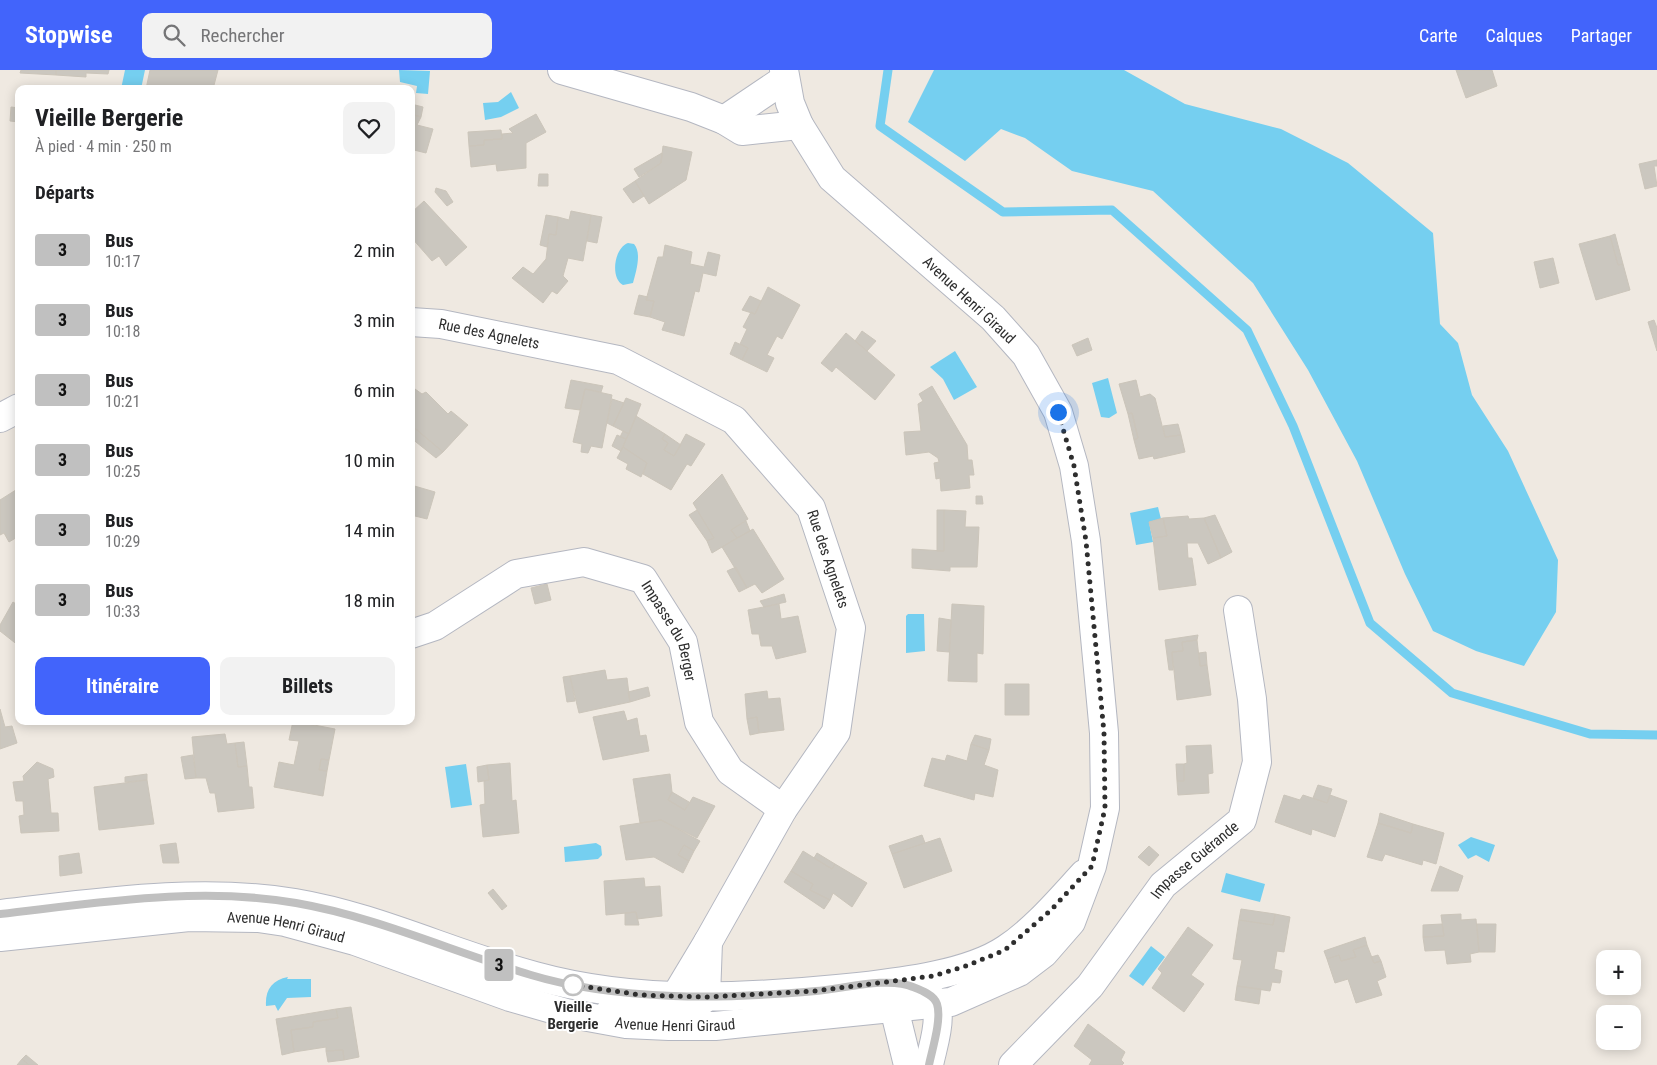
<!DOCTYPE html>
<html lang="fr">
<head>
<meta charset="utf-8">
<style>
	:root { --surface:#fff; --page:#f2f2f2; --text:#202124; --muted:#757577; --accent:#4264fb }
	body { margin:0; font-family:"Roboto Condensed",sans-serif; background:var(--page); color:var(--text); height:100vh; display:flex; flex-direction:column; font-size:19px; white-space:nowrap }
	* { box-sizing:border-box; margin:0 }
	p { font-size:16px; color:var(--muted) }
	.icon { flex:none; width:28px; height:28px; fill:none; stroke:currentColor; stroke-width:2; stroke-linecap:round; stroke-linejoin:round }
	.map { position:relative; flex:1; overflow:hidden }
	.details { position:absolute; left:15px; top:15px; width:400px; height:640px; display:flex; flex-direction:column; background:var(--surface); border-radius:10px; box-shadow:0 2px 12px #0003 }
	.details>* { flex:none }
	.badge { padding:0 10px; border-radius:4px; font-size:18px; line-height:32px }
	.fabs { position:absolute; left:1596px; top:880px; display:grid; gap:10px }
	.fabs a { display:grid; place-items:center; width:45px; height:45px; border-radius:10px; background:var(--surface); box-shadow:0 2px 12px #0003; font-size:25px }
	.you { position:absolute; width:25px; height:25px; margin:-12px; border:4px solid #fff; border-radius:50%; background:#1a73e8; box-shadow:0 0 0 8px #1a73e833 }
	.map>.badge { position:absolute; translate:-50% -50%; box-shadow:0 0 0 2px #fff }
	h2 { padding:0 20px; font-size:19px; line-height:45px }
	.round { display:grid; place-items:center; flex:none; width:52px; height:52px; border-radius:10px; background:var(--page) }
	.overview { display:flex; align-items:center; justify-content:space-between; height:85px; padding:0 20px }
	h1 { font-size:24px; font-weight:700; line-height:38px }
	.primary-button { display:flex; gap:10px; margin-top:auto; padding:10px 20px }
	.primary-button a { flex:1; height:58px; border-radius:10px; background:var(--accent); color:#fff; font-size:20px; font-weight:700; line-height:58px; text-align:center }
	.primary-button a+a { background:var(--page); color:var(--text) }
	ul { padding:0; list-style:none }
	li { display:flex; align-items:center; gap:15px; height:70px; padding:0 20px }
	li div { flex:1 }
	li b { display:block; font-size:19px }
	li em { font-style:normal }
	li .badge { min-width:55px; font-weight:700; text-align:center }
	header { display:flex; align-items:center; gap:30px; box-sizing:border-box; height:70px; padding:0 25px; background:var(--accent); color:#fff }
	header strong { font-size:24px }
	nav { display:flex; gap:28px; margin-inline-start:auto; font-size:18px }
	.search { width:350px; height:45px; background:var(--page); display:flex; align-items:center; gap:12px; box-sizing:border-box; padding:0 18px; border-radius:10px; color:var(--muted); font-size:19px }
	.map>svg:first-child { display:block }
</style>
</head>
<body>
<header>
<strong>Stopwise</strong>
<div class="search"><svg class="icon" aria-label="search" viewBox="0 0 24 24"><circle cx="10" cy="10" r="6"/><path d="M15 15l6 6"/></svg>Rechercher</div>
<nav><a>Carte</a><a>Calques</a><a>Partager</a></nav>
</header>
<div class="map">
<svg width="1657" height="995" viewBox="0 0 1657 995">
	<rect width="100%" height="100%" fill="#efe9e1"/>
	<path fill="#75cff0" d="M125,0H145L141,19H121Z
		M399,0L430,1L428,24L416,23L417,16L400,12Z
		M934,0H1124L1185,34L1281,59L1348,93L1433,163L1440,254L1458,273L1472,325L1508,381L1558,490L1556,542L1524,596L1476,581L1433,561L1405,504L1357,391L1308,300L1253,213L1153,121L1072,101L1025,68L1001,59L965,91L908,52Z
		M511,22L519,38L501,47L485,50L483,33L498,32Z
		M628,173L634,174C642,183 636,202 633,213L623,215C610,208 614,178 628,173Z
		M955,281L977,317L954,330L943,309L930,297Z
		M1108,308L1117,343L1109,348L1101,347L1092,313Z
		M1158,437L1161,449L1149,452L1153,472L1136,475L1130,443Z
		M908,544H924L925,581L906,583V546Z
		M466,694L472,735L451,738L445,697Z
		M1471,767L1495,775L1489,792L1476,785L1468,789L1458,775Z
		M596,773L601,776L602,785L598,789L565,792L564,777Z
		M1226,803L1265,814L1260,832L1221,822Z
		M1151,876L1165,887L1143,916L1129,906Z
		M288,907L287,909H311V927L287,928L278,941L275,935L266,936C265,920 272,910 288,907Z"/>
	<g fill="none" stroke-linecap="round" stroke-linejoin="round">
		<path stroke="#75cff0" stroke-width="9" d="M888,0L880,56L1003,142L1112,140L1247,260L1293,356L1370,553L1452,623L1590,664L1657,665"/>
	</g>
	<path fill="#cbc7bf" stroke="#cbc5ba" d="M21,0H56V5L20,3Z
		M56,0H109L108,4L86,3V7L56,5Z
		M150,0H218L213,19H146Z
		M1456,0H1492L1497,16L1466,28Z
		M411,34L423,37L421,47L411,44Z
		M11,37L19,38V52L10,51Z
		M411,44L421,47L417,55L433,59L426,83L414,80V74L411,73Z
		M536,44L546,62L526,73V98L497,101L496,94L471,97L469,76L484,75V70L502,69V64L513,63L509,59Z
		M501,60L502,69L484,70V75L469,76L468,62Z
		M663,76L692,82L686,110L649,134L635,111L661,93Z
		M662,83L661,93L639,107L634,99Z
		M1657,90V96H1654L1657,116L1645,119L1639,94Z
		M539,104H548V116H538Z
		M635,111L644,126L633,133L623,119Z
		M436,118L446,121L453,132L447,136L435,122Z
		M424,131L467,177L446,196L439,186L432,191L411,167V143Z
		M571,141L591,145L583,191L568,188L563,206L568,211L557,224L552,221L543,233L512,208L523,197L533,204L534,203L546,189L549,164L556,165L558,147L569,150Z
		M546,145L558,147L556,165L549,164L547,177L540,175Z
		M591,145L602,147L597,173L587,171Z
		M1615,164L1623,194L1618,195L1610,166Z
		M1610,166L1618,195L1623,194L1630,220L1596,230L1579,174Z
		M665,175L692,182L690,194L704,197L708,182L720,185L716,206L703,203L699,222L695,221L684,266L662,260L665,252L650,247L654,231L646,230L658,187H663Z
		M1553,188L1559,213L1540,218L1534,192Z
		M768,217L800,235L782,269L777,266L767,285L774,288L767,302L742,290L748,278L740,274L747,259L743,257L751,242L755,244Z
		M639,225L648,227L646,230L654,231L650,247L634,244Z
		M750,226L761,231L755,244L742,240Z
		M1654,250L1657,258V281L1648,252Z
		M862,261L876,271L867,281L855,271Z
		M846,263L895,305L875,330L836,297L832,302L821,293Z
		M1088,268L1092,280L1077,286L1072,275Z
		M735,272L748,278L742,290L730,284Z
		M571,310L603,316L601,322L585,319L580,340L565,338Z
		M1136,310L1140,327L1150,324L1155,328L1165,367L1181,365L1185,382L1154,389L1153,386L1139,389L1134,370L1138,368L1132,343L1128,344L1119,314Z
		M932,316L967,375L968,390H972L974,405H969L970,418L941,421L940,408L936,409L934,393L939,392L938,388L929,382L906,385L904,362L921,361L918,334L923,331L919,324Z
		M415,319L422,324L426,322L448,344L451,341L468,355L443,382L411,355V338L413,335L411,333V323Z
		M585,319L612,325L602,378L591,376L588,383L581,382L582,374L573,372Z
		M626,328L641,334L629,364L613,356Z
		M612,329L624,333L613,356L607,353Z
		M1132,343L1138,368L1134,370L1128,344Z
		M636,346L665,364L662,369L668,373L664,380L674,386L686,364L705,374L691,396L687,394L671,420L643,404L647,393L623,377Z
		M1178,354L1181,365L1165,367L1163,356Z
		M411,355L443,382L436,388L411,368Z
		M623,361L629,364L626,369L620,367Z
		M665,364L681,375L674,386L664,380L668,373L662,369Z
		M617,365L626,369L621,381L612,376Z
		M623,377L647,393L641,407L626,399L628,394L617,388Z
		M722,404L748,449L731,460L737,468L712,483L707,471L714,468L693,433Z
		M411,415L435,422L427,449L411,445Z
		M19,418V466L9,472L4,463L0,465V430Z
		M976,426H982L983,434H976Z
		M697,440L714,468L707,471L689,445Z
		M937,440H944V481H937Z
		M944,440L966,441L965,457H979L977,497H950V501L912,498V479L944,481Z
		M1215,445L1232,482L1221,488L1204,448Z
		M1188,446L1189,449L1204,448L1221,488L1208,494L1198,473H1187L1188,488H1192L1196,515L1159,520L1153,468L1167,466L1163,448Z
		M1163,448L1167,466L1153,468L1149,452Z
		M746,451L750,461L737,468L731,460Z
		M753,459L784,509L762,523L755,514L747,518L722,477Z
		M736,497L747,518L739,522L727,501Z
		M547,514L551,530L535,534L531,518Z
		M784,524L786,532L764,537L760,531Z
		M13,532L19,536V576L0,561V555Z
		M779,534L781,549L798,546L806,582L776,589L772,576H761L759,564H752L748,540Z
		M952,534L984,536L983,584L977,583V612L948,611Z
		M939,548L951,550L949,582L937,581Z
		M1198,565L1197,570L1182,572L1183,581L1172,582L1173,600H1169L1165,570Z
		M1197,570L1200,596L1207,595L1211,625L1177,630L1172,582L1183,581L1182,572Z
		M1206,582L1207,595L1200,596L1199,583Z
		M605,600L607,610L627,608L630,632L579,643L570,606Z
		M570,606L575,631L567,632L563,607Z
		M1005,614H1029V645H1005Z
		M648,617L650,626L630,632L628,622Z
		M767,621L768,629L780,628L784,660L759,663L757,647L747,649L745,624Z
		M0,639L5,657L12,656L17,673L0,679Z
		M624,641L627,651L637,648L640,666L646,665L649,681L603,690L593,647Z
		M757,647L759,663L750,665L747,649Z
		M293,651L335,659L329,690L321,689L319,700L327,701L323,726L274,717L279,692L294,695L299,671L289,670Z
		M225,664L227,674L235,673L238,697L247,696L249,717H252L254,738L218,742L215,723H210L206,708H196L192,667Z
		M975,665L991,669L989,680L971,674Z
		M244,672L247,696L238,697L235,673Z
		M971,674L989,680L984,695L998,700L993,727L975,723L974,730L924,716L932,688L945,691L947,685L967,691Z
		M1211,675L1213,703L1208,704L1209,723L1178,725L1177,711H1184V694L1187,693L1186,676Z
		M193,685L196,708L185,709L181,687Z
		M321,689L329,690L327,701L319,700Z
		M37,692L53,699L54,707L48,709L51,743H58L59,761L21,763L19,746L24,745L23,731H16L13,712L24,711L23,706Z
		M510,693L512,731L516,730L519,763L483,767L480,735L485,734L484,711L489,710L487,695Z
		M1176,694H1184V711H1177Z
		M487,695L489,710L478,712L477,697Z
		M147,704V710L125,712V707Z
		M670,704L672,722L668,730L685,740L693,727L715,736L697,768L661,750L640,753L633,709Z
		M147,710L154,754L99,760L94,717Z
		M1318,715L1332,719L1327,733L1313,728Z
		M672,722L689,732L685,740L668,730Z
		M1284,725L1300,730L1303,725L1327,733L1330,725L1347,731L1335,767L1312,759L1311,765L1275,752Z
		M1380,743L1413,754L1411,763L1378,753Z
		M661,750L700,771L694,781L684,775L678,785L689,791L683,803L654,787L626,790L620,756Z
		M1378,753L1411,763L1413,754L1444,763L1436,794L1423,790L1422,795L1385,784L1382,791L1367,787Z
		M922,765L925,773L892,784L889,776Z
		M940,768L952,801L904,818L892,784Z
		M176,773L179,793H163L160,775Z
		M684,775L694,781L689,791L678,785Z
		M1149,776L1159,785L1149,796L1138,787Z
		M803,781L832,799L835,794L867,813L852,837L833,823L830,830L810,820L813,814L791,801Z
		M79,783L82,803L60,806L59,786Z
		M817,783L835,794L832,799L814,788Z
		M1440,796L1463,806L1458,821H1431Z
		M791,801L813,814L810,820L830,830L824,839L784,812Z
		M644,808L645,817L660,816L662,846L637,849L636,842L606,845L604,811Z
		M493,819L507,836L502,840L488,823Z
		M1241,839L1275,844L1273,855L1239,850Z
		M636,842L639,855H625V843Z
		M1275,844L1290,847L1284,882L1277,881L1274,899L1282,901L1280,913L1272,912L1270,921L1237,916L1242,890L1233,889L1239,850L1273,855Z
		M1461,844V850L1476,849L1479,882L1470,884L1471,892L1447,894L1445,880L1425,881L1423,867L1444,866L1441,845Z
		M1442,854L1444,866L1423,867V855Z
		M1477,854H1496L1495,882H1479Z
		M1188,857L1213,875L1191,905L1204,914L1184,942L1152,918L1162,903L1158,899Z
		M1365,867L1367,875L1353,880L1356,887L1341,891L1339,885L1327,889L1324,881Z
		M1367,875L1374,893L1381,891L1386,907L1377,911L1382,925L1356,933L1348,909L1335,913L1327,889L1339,885L1341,891L1356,887L1353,880Z
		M1378,885L1381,891L1374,893L1371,887Z
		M1237,916L1261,919L1259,934L1235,930Z
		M351,937L359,987L344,990L343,980L326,981V977L294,982L291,960L313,957V952L338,948L336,939Z
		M336,939L338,948L313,952V957L291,960L294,982L282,985L276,949Z
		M1088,954L1125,982L1121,990L1124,993L1122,995H1089L1092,990L1074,976Z
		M343,980L344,990L328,992L326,981Z
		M26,985L38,995H29L22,989Z
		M22,989L29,995H17Z"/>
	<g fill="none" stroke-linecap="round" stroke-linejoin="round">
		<defs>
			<g id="minor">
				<path d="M562,0L691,37L724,50L742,61L799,55"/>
				<path d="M724,50L785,9"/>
				<path id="s1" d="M411,252L441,254L618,290L734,350L811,438L851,558L836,662L783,739L708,872"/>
				<path d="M0,348L19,338"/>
				<path id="s2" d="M411,564L435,556L516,504L584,492L643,509L683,572L699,652L730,701L783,739"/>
				<path d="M610,942C644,934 678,955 706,927L708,872L675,927"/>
				<path id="s3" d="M1013,995L1090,916L1163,815L1242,750L1257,692L1252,629L1238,540"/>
			</g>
			<g id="tertiary">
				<path d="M0,844C97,833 198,817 295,833C378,847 454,885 535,906C640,935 750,928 858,917C902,912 969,904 1006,879C1035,860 1060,830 1084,804"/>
				<path id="s4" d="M0,867L189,847L258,848L285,852L355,871L510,927L566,943L626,954L669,956H715L951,932L1019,902L1044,883L1071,852L1092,796L1105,738L1104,663L1086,471L1074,396L1058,342L1026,285L993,248L832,108L799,55L790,33L784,0"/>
				<path d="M924,922C949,935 933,973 929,995"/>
				<path d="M894,938L908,995"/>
			</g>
		</defs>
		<use href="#minor" stroke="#b4b7c1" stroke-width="30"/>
		<use href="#tertiary" stroke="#b4b7c1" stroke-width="30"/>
		<use href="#minor" stroke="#fff" stroke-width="28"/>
		<use href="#tertiary" stroke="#fff" stroke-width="28"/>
	</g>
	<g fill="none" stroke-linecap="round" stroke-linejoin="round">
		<defs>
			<path id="line" d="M0,844C97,833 199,816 296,833C377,847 453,882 531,905C577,919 625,924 673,926C720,928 769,925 816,921C842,919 889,906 913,917C921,920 934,925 937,934C942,949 932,980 929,995"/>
		</defs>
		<use href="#line" stroke="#fff" stroke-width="11"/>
		<use href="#line" stroke="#c0c0c0" stroke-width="8"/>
		<path stroke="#2e2e2e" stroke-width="5" stroke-dasharray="0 9" d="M573,915L641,925L706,927L815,921L933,906L966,896L1005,880L1051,840L1092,796L1105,738L1104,663L1086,471L1074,396L1058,342"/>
	</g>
	<circle fill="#fff" stroke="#c0c0c0" stroke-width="2.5" cx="573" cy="915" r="10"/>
	<g text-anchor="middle" stroke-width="4" stroke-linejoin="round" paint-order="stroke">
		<g font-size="15" fill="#2e2e2e" stroke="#fff">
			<text transform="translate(969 230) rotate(43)" y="5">Avenue Henri Giraud</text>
			<text dy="5" stroke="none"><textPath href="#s1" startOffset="79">Rue des Agnelets</textPath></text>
			<text dy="5" stroke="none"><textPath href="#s1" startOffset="512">Rue des Agnelets</textPath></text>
			<text dy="5" stroke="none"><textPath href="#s2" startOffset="311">Impasse du Berger</textPath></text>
			<text dy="5" stroke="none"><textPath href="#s3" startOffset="275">Impasse Guérande</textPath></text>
			<text dy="5" stroke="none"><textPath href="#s4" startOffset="288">Avenue Henri Giraud</textPath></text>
			<text dy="5" stroke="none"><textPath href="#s4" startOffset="692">Avenue Henri Giraud</textPath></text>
		</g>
		<g font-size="15" font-weight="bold" fill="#2e2e2e" stroke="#fff">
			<text x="573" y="942">Vieille<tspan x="573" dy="17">Bergerie</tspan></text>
		</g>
	</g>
</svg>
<div class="fabs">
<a>+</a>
<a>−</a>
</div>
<div class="you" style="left:1058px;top:342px"></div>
<b class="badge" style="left:499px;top:895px;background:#c0c0c0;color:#111">3</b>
<section class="details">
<div class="overview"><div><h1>Vieille Bergerie</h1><p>À pied · 4 min · 250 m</p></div><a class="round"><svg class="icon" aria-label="heart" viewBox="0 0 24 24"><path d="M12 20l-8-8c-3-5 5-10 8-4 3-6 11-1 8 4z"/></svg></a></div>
<h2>Départs</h2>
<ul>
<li><span class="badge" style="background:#c0c0c0;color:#111">3</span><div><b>Bus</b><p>10:17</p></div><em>2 min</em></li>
<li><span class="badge" style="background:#c0c0c0;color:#111">3</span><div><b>Bus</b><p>10:18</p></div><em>3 min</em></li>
<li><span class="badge" style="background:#c0c0c0;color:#111">3</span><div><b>Bus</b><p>10:21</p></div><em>6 min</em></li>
<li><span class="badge" style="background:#c0c0c0;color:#111">3</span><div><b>Bus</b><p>10:25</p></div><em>10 min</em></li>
<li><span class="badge" style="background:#c0c0c0;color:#111">3</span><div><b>Bus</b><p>10:29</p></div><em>14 min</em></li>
<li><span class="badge" style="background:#c0c0c0;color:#111">3</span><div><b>Bus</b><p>10:33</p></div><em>18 min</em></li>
</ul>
<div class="primary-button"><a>Itinéraire</a><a>Billets</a></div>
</section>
</div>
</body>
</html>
